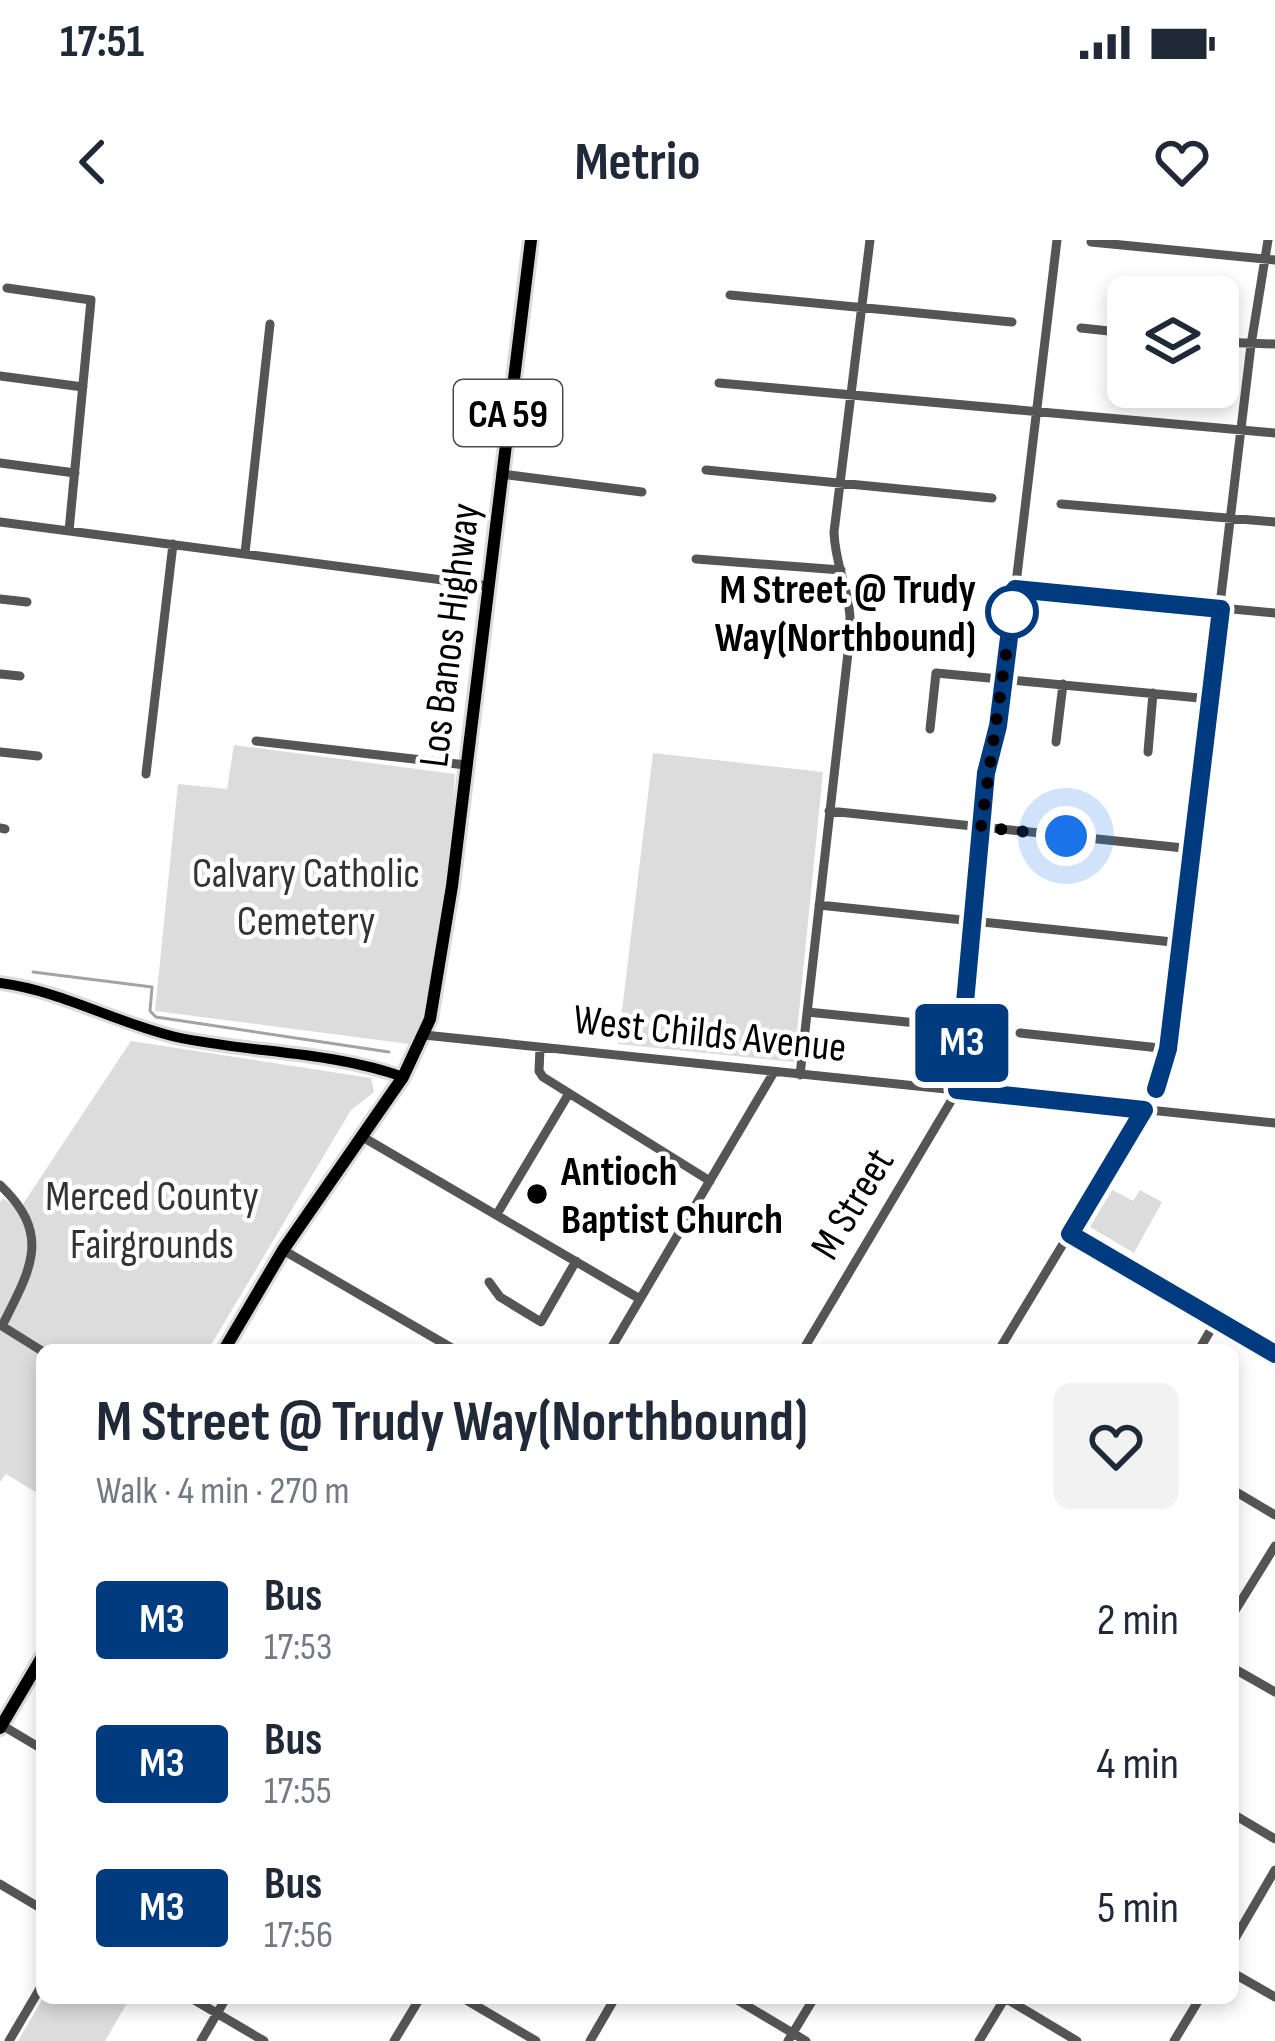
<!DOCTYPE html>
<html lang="en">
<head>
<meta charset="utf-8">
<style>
	:root { --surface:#fff; --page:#f2f2f3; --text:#1f2937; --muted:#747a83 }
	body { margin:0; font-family:"Sofia Sans Condensed",sans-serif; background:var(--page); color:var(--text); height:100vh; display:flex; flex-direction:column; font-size:45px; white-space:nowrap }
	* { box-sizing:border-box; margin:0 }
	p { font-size:39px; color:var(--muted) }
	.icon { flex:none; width:66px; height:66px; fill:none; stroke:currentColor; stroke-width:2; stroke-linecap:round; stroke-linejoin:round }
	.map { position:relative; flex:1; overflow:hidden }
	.details { position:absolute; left:36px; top:1104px; width:1203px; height:660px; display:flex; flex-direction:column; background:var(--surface); border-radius:18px; box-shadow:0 6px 18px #0003 }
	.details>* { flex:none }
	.badge { padding:0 24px; border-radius:9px; font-size:42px; line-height:78px }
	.fabs { position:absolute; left:1107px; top:36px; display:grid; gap:24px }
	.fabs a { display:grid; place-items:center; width:132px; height:132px; border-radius:18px; background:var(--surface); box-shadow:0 6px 18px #0003; font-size:60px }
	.you { position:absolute; width:60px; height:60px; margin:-30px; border:9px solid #fff; border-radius:50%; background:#1a73e8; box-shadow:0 0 0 18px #1a73e833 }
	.map>.badge { position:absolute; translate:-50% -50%; box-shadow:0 0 0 6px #fff }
	.round { display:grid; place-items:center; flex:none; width:126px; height:126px; border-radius:18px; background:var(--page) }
	.headline { display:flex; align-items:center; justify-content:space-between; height:204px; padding:0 60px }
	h1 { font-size:57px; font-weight:700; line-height:90px }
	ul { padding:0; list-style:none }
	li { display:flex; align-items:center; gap:36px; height:144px; padding:0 60px }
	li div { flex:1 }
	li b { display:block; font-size:45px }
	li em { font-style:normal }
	li .badge { min-width:132px; font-weight:700; text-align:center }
	.status { display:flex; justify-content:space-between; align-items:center; height:84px; padding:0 60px; background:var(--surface); direction:ltr }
	.status svg { height:33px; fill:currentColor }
	header { display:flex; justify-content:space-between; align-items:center; height:156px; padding:0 60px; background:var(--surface); font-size:54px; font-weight:700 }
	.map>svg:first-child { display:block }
</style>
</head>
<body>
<div class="status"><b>17:51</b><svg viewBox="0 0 49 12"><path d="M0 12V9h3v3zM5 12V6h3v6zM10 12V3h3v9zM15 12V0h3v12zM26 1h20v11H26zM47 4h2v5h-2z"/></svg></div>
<header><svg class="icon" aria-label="back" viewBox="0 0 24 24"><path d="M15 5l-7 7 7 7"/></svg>Metrio<svg class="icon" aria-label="heart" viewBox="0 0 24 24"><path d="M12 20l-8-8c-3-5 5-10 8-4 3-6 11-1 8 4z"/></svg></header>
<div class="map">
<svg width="1275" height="1801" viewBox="0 0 1275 1801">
	<rect width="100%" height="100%" fill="#fff"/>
	<path fill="#dcdcdc" d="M234,505L455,534C450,606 444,744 409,804L155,771L178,544L227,549Z
		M653,513L823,532L794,822L618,804Z
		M131,801L371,838L374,852L351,870L208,1110H42V1256L6,1234L0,1242V962L3,958L19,970Z
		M1107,947L1133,961L1140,950L1162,962L1134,1013L1085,984Z
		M43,1758H130L105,1801H18Z"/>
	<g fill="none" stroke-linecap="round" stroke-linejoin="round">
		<path stroke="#a3a3a3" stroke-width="3" d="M33,732L152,747L150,771L156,777L389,812"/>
		<defs>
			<path id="major" d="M0,743C62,751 116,783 176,797C250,813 331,811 403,837"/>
			<path id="highway" d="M224,1110L283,1010L403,837L430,779L452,646L531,0
				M0,1488L42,1417"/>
		</defs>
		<use href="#major" stroke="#dbdbdb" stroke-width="16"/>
		<use href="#highway" stroke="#dbdbdb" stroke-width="18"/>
		<path stroke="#555" stroke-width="9" d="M1091,2L1275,20
			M7,48L91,60L69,291
			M730,55L1012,82
			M1081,88L1128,93
			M1218,102L1275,104
			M0,136L83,147
			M719,143L1275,193
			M0,223L75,233
			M706,230L992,258
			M501,234L642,252
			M1061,264L1275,282
			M0,282L488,346
			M245,313L270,84
			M696,319L841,330
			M1015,349L1275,373
			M0,359L27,362
			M0,434L20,436
			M930,489L936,433L1210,459
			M256,501L466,525
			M1056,502L1063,444
			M0,512L38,516
			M1148,512L1153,453
			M146,534L173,304
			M829,571L1193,609
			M0,588L5,589
			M819,665L1182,703
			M807,772L927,784
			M1020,793L1169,809
			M424,795L1275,883
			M540,808L539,831L543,837L710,941
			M800,835L850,395C853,353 835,330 834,292L870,0
			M361,896L640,1059
			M0,945C53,995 30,1030 2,1086L42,1111
			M497,974L568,855
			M1070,993L1275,1114
			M283,1010L455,1110
			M489,1042L500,1057L541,1082L576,1021
			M610,1110L774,832
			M803,1110L957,851L987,533L999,486L1057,0
			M999,1110L1144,870L1165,825L1251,105L1268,0
			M1199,1110L1217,1079
			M1233,1250L1275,1275
			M1233,1374L1275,1306
			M1233,1428L1275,1452
			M0,1484L42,1509
			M1233,1574L1275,1599
			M0,1644L42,1669
			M1233,1702L1275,1630
			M1233,1733L1275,1757
			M191,1758L264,1801
			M463,1758L536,1801
			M734,1758L806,1801
			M1005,1758L1077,1801
			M9,1801L42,1745
			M201,1801L226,1758
			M394,1801L420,1758
			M590,1801L615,1758
			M788,1801L814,1758
			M979,1801L1005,1758
			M1174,1801L1200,1758"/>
		<use href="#major" stroke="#000" stroke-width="10"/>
		<use href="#highway" stroke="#000" stroke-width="12"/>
	</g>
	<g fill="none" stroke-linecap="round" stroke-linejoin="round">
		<defs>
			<path id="line" d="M1156,849L1168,809L1221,369L1015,349L998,486L986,533L957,850L1144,870L1070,994L1275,1114"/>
		</defs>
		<use href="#line" stroke="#fff" stroke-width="27"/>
		<use href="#line" stroke="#003b80" stroke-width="18"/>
		<path stroke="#000" stroke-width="12" stroke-dasharray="0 21.6" d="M1012,372L981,587L1066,596"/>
	</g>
	<circle fill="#fff" stroke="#003b80" stroke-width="6" cx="1012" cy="372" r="24"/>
	<circle fill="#000" stroke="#fff" stroke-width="4.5" cx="537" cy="954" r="12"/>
	<g text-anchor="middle" stroke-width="9" stroke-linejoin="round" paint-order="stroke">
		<rect fill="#fff" stroke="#4c4c4c" stroke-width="3" x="454" y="140" width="108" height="66" rx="9"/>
		<g font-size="39" font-weight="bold" fill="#000">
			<text x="508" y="187">CA 59</text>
		</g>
		<g font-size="42" font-weight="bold" fill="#000" stroke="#fff" text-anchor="end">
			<text x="976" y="363">M Street @ Trudy<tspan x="976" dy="48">Way(Northbound)</tspan></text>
		</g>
		<g font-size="42" fill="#000" stroke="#fff">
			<text transform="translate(448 395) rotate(-83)" y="15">Los Banos Highway</text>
			<text transform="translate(710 792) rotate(6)" y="15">West Childs Avenue</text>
			<text transform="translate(851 963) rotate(-59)" y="15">M Street</text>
		</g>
		<g font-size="42" fill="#333" stroke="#fff">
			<text x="306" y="647">Calvary Catholic<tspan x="306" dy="48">Cemetery</tspan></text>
			<text x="152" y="970">Merced County<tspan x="152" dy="48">Fairgrounds</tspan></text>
		</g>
		<g font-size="42" font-weight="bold" fill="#000" stroke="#fff" text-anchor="start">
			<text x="561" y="945">Antioch<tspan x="561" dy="48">Baptist Church</tspan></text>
		</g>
	</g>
</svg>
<div class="fabs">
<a><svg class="icon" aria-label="layers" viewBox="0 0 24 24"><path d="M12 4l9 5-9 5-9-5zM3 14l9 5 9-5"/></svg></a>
</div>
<div class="you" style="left:1066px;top:596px"></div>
<b class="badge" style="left:962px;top:803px;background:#003b80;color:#fff">M3</b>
<section class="details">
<div class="headline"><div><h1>M Street @ Trudy Way(Northbound)</h1><p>Walk · 4 min · 270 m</p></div><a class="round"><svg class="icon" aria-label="heart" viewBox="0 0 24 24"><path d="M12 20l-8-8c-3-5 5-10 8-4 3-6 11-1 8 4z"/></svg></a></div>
<ul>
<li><span class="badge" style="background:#003b80;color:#fff">M3</span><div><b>Bus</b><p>17:53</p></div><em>2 min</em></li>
<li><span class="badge" style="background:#003b80;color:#fff">M3</span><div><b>Bus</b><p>17:55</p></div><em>4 min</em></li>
<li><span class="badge" style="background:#003b80;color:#fff">M3</span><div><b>Bus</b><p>17:56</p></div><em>5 min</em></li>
</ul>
</section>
</div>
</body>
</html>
